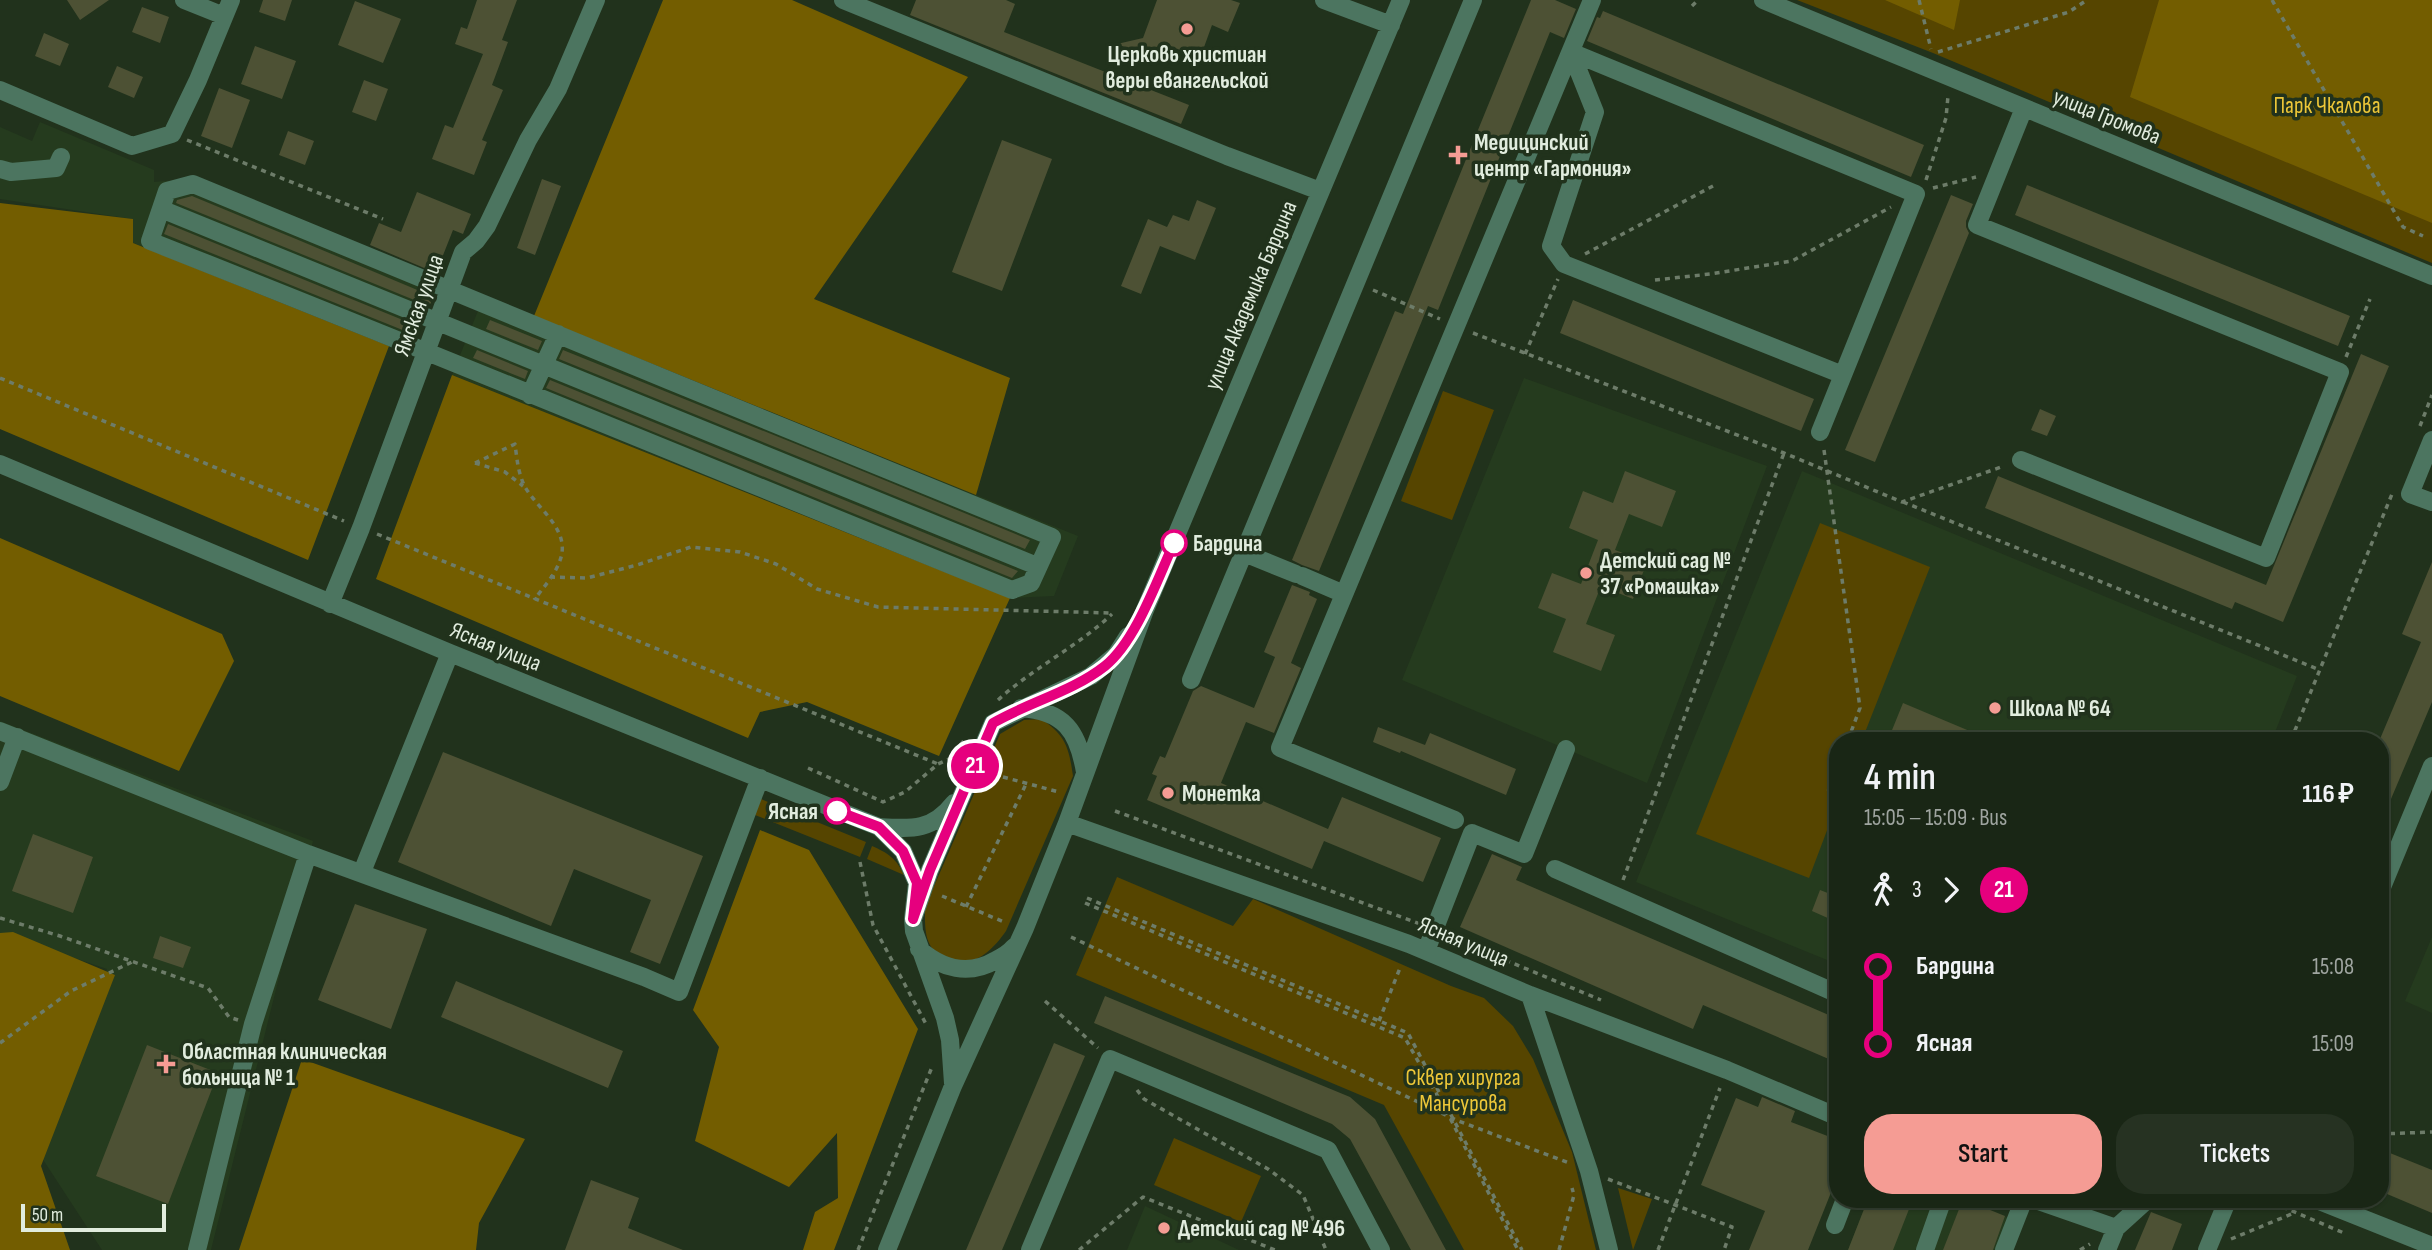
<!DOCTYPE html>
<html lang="en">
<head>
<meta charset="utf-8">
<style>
	:root { --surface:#192615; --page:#263222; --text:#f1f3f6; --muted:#9fa5a0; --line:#374334; --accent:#f59c94 }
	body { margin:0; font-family:"Sofia Sans Condensed",sans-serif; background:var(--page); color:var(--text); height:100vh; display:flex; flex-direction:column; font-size:26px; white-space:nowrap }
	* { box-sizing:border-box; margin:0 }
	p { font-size:23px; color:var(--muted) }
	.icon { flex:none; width:38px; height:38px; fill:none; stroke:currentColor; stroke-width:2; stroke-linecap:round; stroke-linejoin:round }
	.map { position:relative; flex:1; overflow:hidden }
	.side { position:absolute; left:1829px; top:732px; width:560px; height:476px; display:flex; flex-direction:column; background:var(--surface); border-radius:28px; box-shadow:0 2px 5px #0004,0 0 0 2px var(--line) }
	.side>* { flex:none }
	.badge { padding:0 14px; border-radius:23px; font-size:24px; line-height:46px }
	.scale { position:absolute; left:21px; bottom:18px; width:145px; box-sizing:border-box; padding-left:7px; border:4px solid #e1ecde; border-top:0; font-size:19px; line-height:24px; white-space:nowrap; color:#e1ecde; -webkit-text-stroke:5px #21321c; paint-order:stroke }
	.map>.badge { position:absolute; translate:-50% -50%; box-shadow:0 0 0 4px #fff }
	.legs { display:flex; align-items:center; gap:10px; height:77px; padding:0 35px; font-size:23px }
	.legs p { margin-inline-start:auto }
	.headline { display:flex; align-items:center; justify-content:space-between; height:119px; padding:0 35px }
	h1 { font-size:38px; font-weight:600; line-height:52px }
	.cta { display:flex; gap:14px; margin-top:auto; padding:14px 35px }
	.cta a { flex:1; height:80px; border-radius:28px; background:var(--accent); color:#111; font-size:28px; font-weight:600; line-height:80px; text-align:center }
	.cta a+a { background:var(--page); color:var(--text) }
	ul { padding:0 35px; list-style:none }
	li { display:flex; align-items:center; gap:24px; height:77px; font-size:26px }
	li i { display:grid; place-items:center; width:10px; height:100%; margin:0 9px; background:currentColor }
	li i::after { content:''; width:18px; height:18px; margin:-9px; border:5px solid; border-radius:50%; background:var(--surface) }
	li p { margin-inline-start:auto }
	li:first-child i { background:linear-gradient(#0000 50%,currentColor 0) }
	li:last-child i { background:linear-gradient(currentColor 50%,#0000 0) }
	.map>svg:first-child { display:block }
</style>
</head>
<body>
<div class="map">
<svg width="2432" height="1250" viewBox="0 0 2432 1250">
	<rect width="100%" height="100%" fill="#21321c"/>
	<path fill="#253b1e" d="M40,122L154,170V182L199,178L441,281L407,354L133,243L132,219L0,199V127L32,141Z
		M484,296L1078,536L1054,596L1010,598L452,375Z
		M1524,378L1767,466L1647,783L1402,680Z
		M1802,471L2297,676L2272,740H1838L1837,964L1636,882Z
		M0,721L313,841L211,1250H102L42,1158L107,969L0,933Z
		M2432,937V1013L2405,1001Z
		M1868,1199H1961L2011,1219L1998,1250H1848Z
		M1145,1206L1239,1250H1127Z"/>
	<path fill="#564500" d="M1797,0H2432V263L1933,53Z
		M1443,391L1494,410L1452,520L1401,501Z
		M1820,523L1930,567L1862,740H1838L1837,804L1809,878L1696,834Z
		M1041,719C1066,735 1069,748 1073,776L1006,931C992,951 973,970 947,958C942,955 933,951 930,945C924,934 925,919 925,907L1000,734L1024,720Z
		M761,799L866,842L860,857L755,815Z
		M872,846C888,853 897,859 904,875L867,859Z
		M1117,877L1233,926L1253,899L1451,986L1484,998L1513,1026L1533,1059L1572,1152L1596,1250H1464L1384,1105L1076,975Z
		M1174,1138L1261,1176L1241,1222L1154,1185Z
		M1618,1188L1652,1199L1633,1250Z"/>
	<path fill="#735d00" d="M663,0H792L968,77L814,299L1010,378L976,495L534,316Z
		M1885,0H1960L1954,30Z
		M2159,0H2432V223L2130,97Z
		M0,203L133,219V243L389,346L308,560L0,429Z
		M452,375L1010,598L939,756L807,702L760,712L748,738L376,579Z
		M0,538L222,634L234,661L179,771L0,696Z
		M760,830L809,850L918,1029L834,1250H803L815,1212L838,1198L837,1133L789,1187L695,1141L719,1047L693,1010Z
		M13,932L115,975L41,1166L70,1250H0V933Z
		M302,1059L525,1139L479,1223L476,1250H239Z"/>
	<path fill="#4d5134" d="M67,0H109L80,20Z
		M263,0H292L285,21L259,12Z
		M477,0H517L502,40L508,42L492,85L503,90L482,140L487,142L474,175L432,159L445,125L453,128L483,54L455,44L461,27L467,29Z
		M916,0H1006L1015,4L1004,32L1189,105L1181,124L910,15Z
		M1157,0H1231L1240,3L1228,32L1212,25L1203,50L1193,55L1165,44L1158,60L1117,44L1143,38Z
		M1531,0H1555L1576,9L1564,38L1550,32L1438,310L1428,306L1319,571L1302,565L1292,560L1395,311L1403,314Z
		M355,1L401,19L383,63L338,45Z
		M142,7L169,17L160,43L132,32Z
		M1603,11L1924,145L1911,177L1587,41L1597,17L1600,18Z
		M44,33L69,44L60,66L35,56Z
		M255,46L296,61L282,99L241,84Z
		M117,66L143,77L134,98L108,87Z
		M364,80L388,89L376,121L352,112Z
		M219,88L250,100L232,148L201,136Z
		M288,131L314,141L305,165L279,155Z
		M1002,140L1052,159L1002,291L952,272Z
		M542,179L561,186L535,255L517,248Z
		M2027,185L2350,316L2338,346L2015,215Z
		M417,192L471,214L463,234L453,230L436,273L370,245L379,223L401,232Z
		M1951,195L1973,204L1966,221V227L1969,233L1875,462L1845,450Z
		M192,196L296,239L434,297L429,306L176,203L177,200Z
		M1197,200L1216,208L1195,260L1160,246L1141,294L1121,286L1148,219L1167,227L1173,215L1189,221Z
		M168,224L420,327L415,335L164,234Z
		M1573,300L1814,399L1801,431L1560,333Z
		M490,320L542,341L538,350L486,329Z
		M477,350L528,371L525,379L473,358Z
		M563,350L833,459L1030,540L1025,549L559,359Z
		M2361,354L2389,366L2283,622L2235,602L2232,609L1985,508L1998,476L2266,585Z
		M550,380L1018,571L1012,578L801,492L546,388Z
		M2040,409L2056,416L2047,436L2031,430Z
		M1625,471L1676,491L1662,527L1629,514L1615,550L1647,562L1633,599L1601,586L1586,624L1615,635L1601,671L1553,652L1566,619L1538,608L1552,573L1581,584L1598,540L1569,528L1583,491L1613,503Z
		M2432,562V702L2380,825V739L2421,642L2402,634Z
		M1292,585L1310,592L1309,595L1317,599L1291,663L1301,668L1274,733L1246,722L1221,783L1328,829L1342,797L1441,838L1423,882L1324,841L1312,869L1147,800L1157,776L1152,774L1160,756L1165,758L1193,691L1201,686L1254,708L1275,657L1264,652Z
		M1903,703L1991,740H1888Z
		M1378,727L1425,745L1430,733L1516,769L1506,795L1401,751L1400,753L1373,742Z
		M443,752L703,856L660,964L630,952L651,900L574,869L551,926L398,862Z
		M33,834L93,857L73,913L12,891Z
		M1492,854L1522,867L1516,880L1838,1019V1063L1703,1005L1693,1029L1460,927Z
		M1820,890L1838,897L1830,919L1812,911Z
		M355,904L427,929L391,1029L318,1000Z
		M160,936L191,947L183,968L153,958Z
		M456,981L623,1051L608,1088L441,1017Z
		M1105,996L1350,1097L1375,1119L1446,1250H1411L1350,1139L1332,1124L1094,1023Z
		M1054,1043L1085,1056L1002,1250H966Z
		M147,1045L218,1073L168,1204L96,1176Z
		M1762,1097L1795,1111L1791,1122L1838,1140V1175L1808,1250H1749L1765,1211L1701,1185L1736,1098L1758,1107Z
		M2380,1149L2432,1170V1213L2380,1191Z
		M591,1180L639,1198L628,1228L683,1250H565Z
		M1868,1199H1913L1893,1250H1848Z
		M1963,1199L2005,1216L1993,1250H1943Z
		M2151,1212L2182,1224L2172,1250H2135Z"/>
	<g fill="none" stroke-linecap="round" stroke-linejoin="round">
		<path stroke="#6d7c69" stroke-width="3.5" stroke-dasharray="5 5" stroke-linecap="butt" d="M1919,0L1931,49
			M2272,0L2403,227L2423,236
			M1692,6L1698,0
			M1938,52L2069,12L2087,0
			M187,140L383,219
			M1926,180L1946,118L1948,96
			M1933,188L1976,177
			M1585,254L1713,186
			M1655,280L1710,274L1792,261L1891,207
			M1373,290L1440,319
			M1473,333L1784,453L1902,502L2004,466
			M1525,354L1558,279
			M2346,357L2370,299
			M0,378L344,521
			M2420,426L2432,395
			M1824,450L1860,708L1848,740
			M475,463L515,444C517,459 518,473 525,487C539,511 573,531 559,563C554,576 542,589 534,600
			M475,463L505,472L523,486
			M1903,502L2320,670
			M377,534L938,764
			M550,577L587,578L637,565L691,547L740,552L776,564L817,589L878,607L1113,613
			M998,700C1033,668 1077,647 1112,614
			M2291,740L2392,494
			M808,768L883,802L905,792L938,764L949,759L966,738
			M1838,768L1827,794L1838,799
			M1003,777L1059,792
			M1115,811L1420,924
			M860,862L873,925L926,1024
			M1623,880L1784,453
			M942,896L1004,922
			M1087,898L1408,1033L1522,1250
			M1085,903L1405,1038L1450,1118L1518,1250
			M966,907L1026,784
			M0,918L60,936L208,988L229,1017L238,1020
			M1071,937L1456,1120L1569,1163
			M1450,937L1601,1000
			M1045,1001L1098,1048
			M1379,1021L1400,968
			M0,1043L71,991L132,962
			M1137,1090L1144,1099L1268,1169L1303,1195L1326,1250
			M2380,1134L2432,1132
			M1608,1179L1732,1227L1724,1250
			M2264,1199L2344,1233
			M2231,1239L2294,1213
			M858,1250L932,1067
			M1079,1250L1143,1197L1275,1250
			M1559,1250L1574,1195L1572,1188
			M1658,1250L1720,1088
			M2080,1250L2090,1244"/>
		<path stroke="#4c7560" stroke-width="18" d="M184,0L224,16
			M843,0L1227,156L1320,191
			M1324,0L1391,25
			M1763,0L2432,276
			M1571,52L1916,194L1820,432
			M1571,52L1595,112L1551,246L1564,264L1843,375
			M0,90L132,146L172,134L198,80L231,0
			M0,169L11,172L56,168L61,157
			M193,184C478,304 766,419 1052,537L1031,583L1012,590C725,474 439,355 150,241L167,191Z
			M161,209L1037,566
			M530,395L558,334
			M2432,440L2410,494L2432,502
			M2021,460L2266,558L2340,372L1977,225L2024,108
			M0,464L450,653L879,827L903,851L917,883L913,919
			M1244,553L1296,574
			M1302,576L1344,594
			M330,604L361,528L463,252L476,241L487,226L528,140L558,89L596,0
			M1191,680L1473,0
			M1021,708C1064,711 1078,731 1085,772
			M0,731L308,854L644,977L679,992L760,778
			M0,782L17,737
			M1455,820L1280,748L1592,0
			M1067,823L1409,944L1530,995L1727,1070L1838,1117
			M879,827C912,829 932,831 954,803
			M1555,869L1838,994
			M362,872L450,653
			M2380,892L2432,766
			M919,949C942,969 969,976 996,960C1004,956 1009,953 1014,947
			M1426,951L1472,833L1524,854L1566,749
			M1530,995L1589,1171L1609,1250
			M953,1083L950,1040L945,1018L914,931L913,919L930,870L993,723L1091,676L1116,655L1128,636
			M2033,1199L2116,1228L2107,1250
			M2314,1199L2432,1246
			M1835,1225L1845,1199
			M2116,1228L2148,1199
			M197,1250L253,1024L308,854
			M887,1250L953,1086L1025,928L1067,823L1145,610L1401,0
			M1030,1250L1110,1059L1328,1150L1381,1250
			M1925,1250L1943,1199
			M2004,1250L2024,1199
			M2207,1250L2228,1199"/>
	</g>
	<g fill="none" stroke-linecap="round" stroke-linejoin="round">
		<defs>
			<path id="line-1" d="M837,811L879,827L903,851L917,883L913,919L930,870L993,723C1029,702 1072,692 1105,666C1136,641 1157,580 1174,543"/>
		</defs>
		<use href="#line-1" stroke="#fff" stroke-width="16"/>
		<use href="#line-1" stroke="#e6007e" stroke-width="10"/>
	</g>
	<g fill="#f59c94" stroke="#21321c" stroke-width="2.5">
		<circle cx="1187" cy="29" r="7"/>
		<path d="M1454.5 144.5h7v7h7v7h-7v7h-7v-7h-7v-7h7z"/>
		<circle cx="1586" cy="573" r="7"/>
		<circle cx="1995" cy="708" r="7"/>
		<circle cx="1168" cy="793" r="7"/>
		<path d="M162.5 1053.5h7v7h7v7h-7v7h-7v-7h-7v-7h7z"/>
		<circle cx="1164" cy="1228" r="7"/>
	</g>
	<g fill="#fff" stroke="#e6007e" stroke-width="3.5">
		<circle cx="1174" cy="543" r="12"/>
		<circle cx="837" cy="811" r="12"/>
	</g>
	<g text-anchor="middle" stroke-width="7" stroke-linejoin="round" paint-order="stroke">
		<g font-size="23" font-weight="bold" fill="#e1ecde" stroke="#21321c" text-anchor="start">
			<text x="1187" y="62" text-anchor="middle">Церковь христиан<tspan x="1187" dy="26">веры евангельской</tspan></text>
			<text x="1474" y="150">Медицинский<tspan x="1474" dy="26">центр «Гармония»</tspan></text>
			<text x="1600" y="568">Детский сад №<tspan x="1600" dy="26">37 «Ромашка»</tspan></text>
			<text x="2009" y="716">Школа № 64</text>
			<text x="1182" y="801">Монетка</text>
			<text x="182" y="1059">Областная клиническая<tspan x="182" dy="26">больница № 1</tspan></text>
			<text x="1178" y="1236">Детский сад № 496</text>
		</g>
		<g font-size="23" fill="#edc738" stroke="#21321c">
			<text x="2327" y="113">Парк Чкалова</text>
			<text x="1463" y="1085">Сквер хирурга<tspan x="1463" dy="26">Мансурова</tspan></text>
		</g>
		<g font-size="23" fill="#e1ecde" stroke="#21321c">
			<text transform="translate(2107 116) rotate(22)" y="8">улица Громова</text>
			<text transform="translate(1250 295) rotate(-67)" y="8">улица Академика Бардина</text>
			<text transform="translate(418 305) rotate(-70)" y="8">Ямская улица</text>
			<text transform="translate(496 646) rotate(22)" y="8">Ясная улица</text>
			<text transform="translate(1464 941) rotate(23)" y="8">Ясная улица</text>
		</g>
		<g font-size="23" font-weight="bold" fill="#e1ecde" stroke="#21321c" text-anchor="start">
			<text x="1193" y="551">Бардина</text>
			<text x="818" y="819" text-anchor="end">Ясная</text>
		</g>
	</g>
</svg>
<div class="scale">50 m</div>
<b class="badge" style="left:975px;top:766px;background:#e6007e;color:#fff">21</b>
<section class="side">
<div class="headline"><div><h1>4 min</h1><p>15:05 – 15:09 · Bus</p></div><b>116 ₽</b></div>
<div class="legs"><svg class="icon" aria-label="walk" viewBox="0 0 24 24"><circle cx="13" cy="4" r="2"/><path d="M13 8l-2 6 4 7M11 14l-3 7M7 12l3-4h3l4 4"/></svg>3<svg class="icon" aria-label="forward" viewBox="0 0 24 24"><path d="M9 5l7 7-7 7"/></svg><b class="badge" style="background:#e6007e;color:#fff">21</b></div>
<ul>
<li><i style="color:#e6007e"></i><b>Бардина</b><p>15:08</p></li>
<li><i style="color:#e6007e"></i><b>Ясная</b><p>15:09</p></li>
</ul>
<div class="cta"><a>Start</a><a>Tickets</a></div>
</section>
</div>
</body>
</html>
